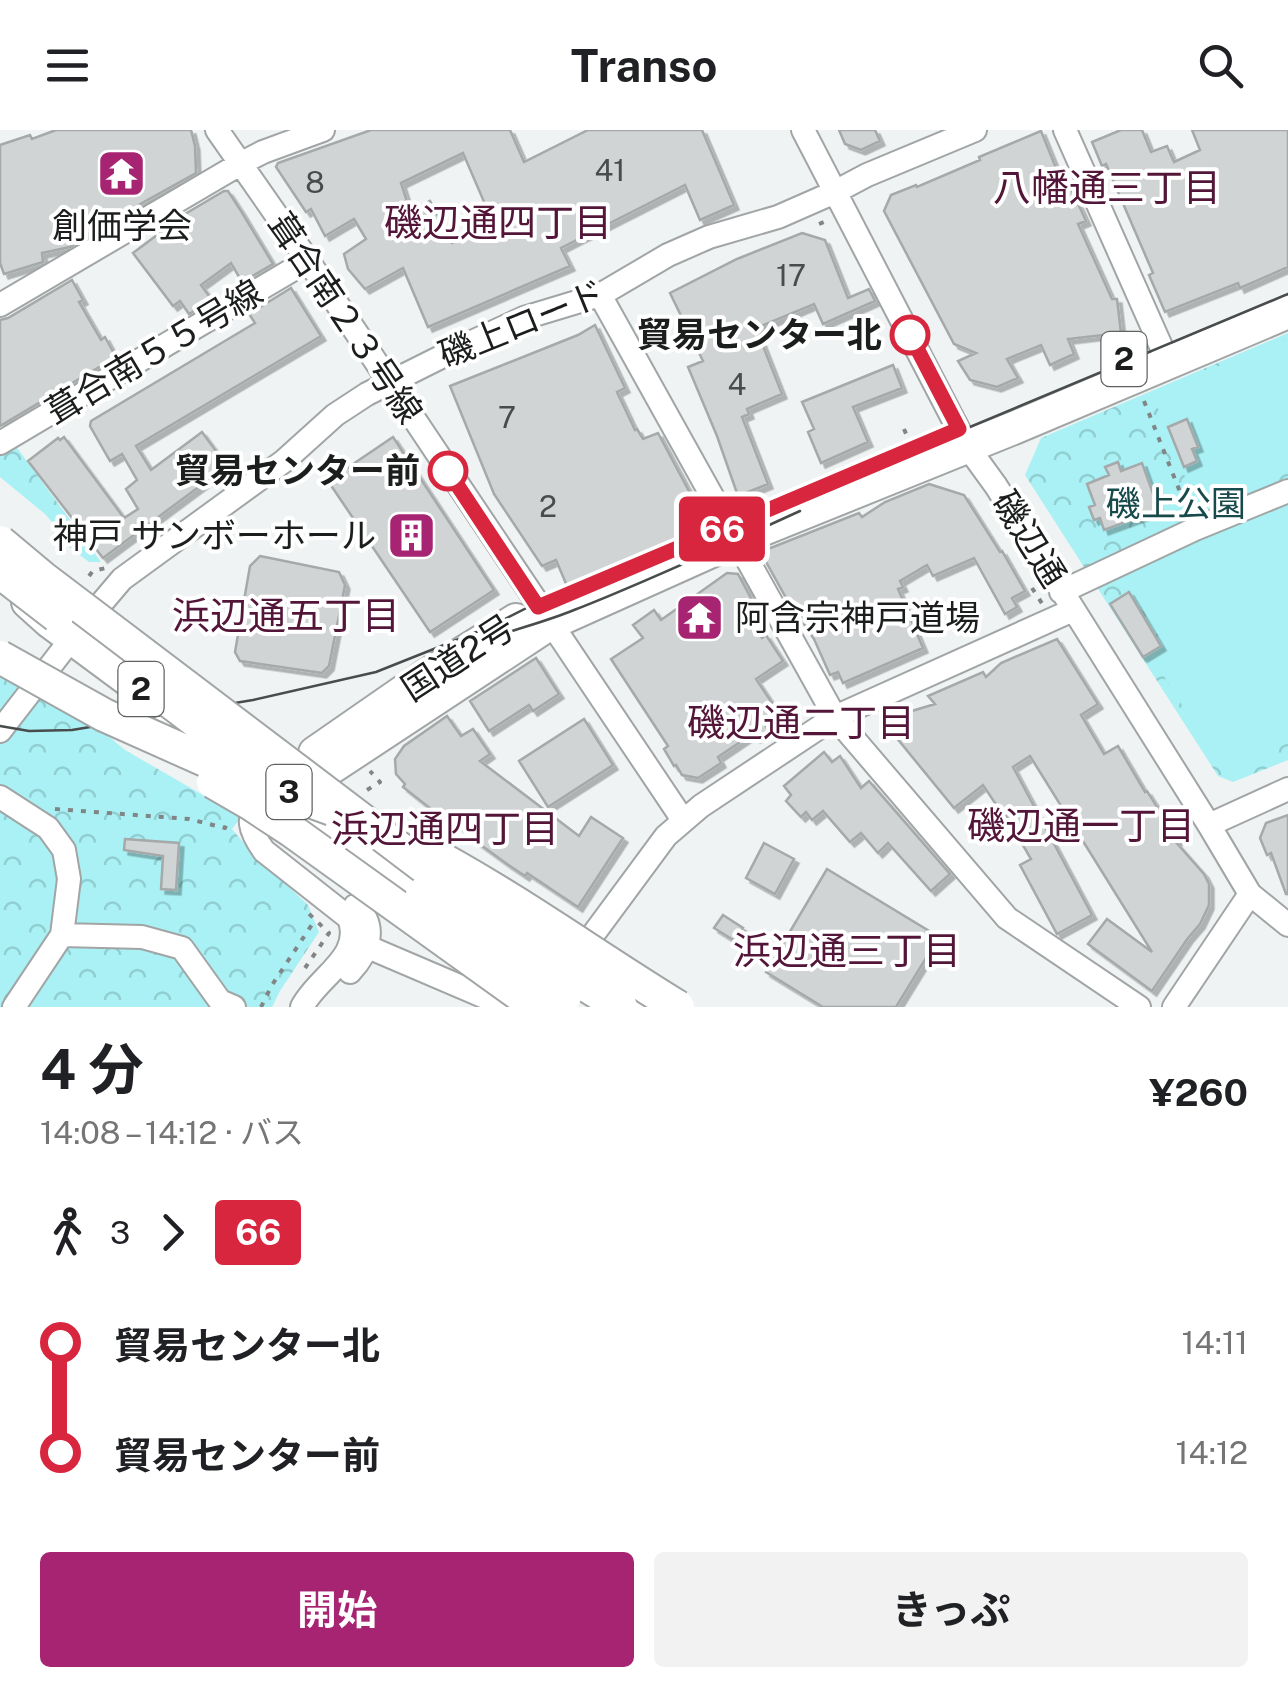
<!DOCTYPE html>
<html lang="ja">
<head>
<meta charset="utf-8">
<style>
	:root { --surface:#fff; --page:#f2f2f2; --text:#202124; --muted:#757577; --accent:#a62472 }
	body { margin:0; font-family:"Public Sans","Noto Sans JP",sans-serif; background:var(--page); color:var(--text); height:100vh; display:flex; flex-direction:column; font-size:38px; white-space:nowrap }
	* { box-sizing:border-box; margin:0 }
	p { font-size:32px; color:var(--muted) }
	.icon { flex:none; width:55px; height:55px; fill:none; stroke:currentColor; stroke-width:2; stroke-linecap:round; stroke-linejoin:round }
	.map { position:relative; height:877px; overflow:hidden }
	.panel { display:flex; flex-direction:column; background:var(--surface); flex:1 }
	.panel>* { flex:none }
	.badge { padding:0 20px; border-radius:8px; font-size:35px; line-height:65px }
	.map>.badge { position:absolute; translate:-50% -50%; box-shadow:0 0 0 5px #fff }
	.legs { display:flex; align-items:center; gap:15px; height:110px; padding:0 40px; font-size:32px }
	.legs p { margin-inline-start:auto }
	.summary { display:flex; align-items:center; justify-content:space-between; height:170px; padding:0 40px }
	h1 { font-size:55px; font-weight:700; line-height:75px }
	.primary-button { display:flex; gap:20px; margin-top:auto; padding:20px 40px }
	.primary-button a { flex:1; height:115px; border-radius:10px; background:var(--accent); color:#fff; font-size:40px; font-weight:700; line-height:115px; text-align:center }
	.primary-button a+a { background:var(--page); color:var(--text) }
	ul { padding:0 40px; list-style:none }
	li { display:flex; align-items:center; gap:35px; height:110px; font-size:38px }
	li i { display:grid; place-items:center; width:15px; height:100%; margin:0 12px; background:currentColor }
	li i::after { content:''; width:25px; height:25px; margin:-12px; border:8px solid; border-radius:50%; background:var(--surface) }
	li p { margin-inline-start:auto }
	li:first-child i { background:linear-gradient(#0000 50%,currentColor 0) }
	li:last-child i { background:linear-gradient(currentColor 50%,#0000 0) }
	header { display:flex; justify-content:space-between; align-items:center; height:130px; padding:0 40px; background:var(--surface); font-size:45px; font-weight:700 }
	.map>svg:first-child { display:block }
</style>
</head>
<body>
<header><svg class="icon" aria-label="menu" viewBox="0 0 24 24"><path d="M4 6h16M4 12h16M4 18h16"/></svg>Transo<svg class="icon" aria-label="search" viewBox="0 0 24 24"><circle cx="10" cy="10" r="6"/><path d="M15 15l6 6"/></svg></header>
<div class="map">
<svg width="1288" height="877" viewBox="0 0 1288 877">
	<defs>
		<pattern id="park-crowns" width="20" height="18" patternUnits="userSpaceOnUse" patternTransform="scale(2.5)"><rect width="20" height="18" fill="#a9f1f4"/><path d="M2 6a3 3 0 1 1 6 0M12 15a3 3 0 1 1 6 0" fill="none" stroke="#91ced1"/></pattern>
		<filter id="shadow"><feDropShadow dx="4.5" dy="4.5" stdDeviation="0" flood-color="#0004"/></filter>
	</defs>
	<rect width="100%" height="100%" fill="#eff3f3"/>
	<path fill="url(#park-crowns)" d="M1288,203V630L1233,652L1218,646L1025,345L1041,308Z
		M15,315L101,432H89L67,415L63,405L45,384L0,347V325Z
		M0,516L125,620L241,687L232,699L248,718L308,775L319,802L280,861L272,877H0Z"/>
	<path fill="#a9f1f4" d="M1288,208V340L1197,377L1152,263Z
		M1288,370V613L1237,637L1216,629L1151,526L1164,515L1121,443Z"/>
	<path fill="#d0d4d5" stroke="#a5a9a9" stroke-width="2.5" fill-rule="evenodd" filter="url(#shadow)" d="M56,0H191L195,16L196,43L99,97L100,99L96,101L75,109L76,113L70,117L42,123L43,132L4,144L0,133V15L30,5L32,9Z
		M371,0H510L524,32L588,0H702L734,75L700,90L685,55L561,118L570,136L428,197L403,138L365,159L348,139L344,124L366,109L354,89L325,106L311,79L306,82L276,37L278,33ZM463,23L494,95L452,113L430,71L410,81L401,53Z
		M839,0H875L880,11L861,20L845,14Z
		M1121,0H1142L1151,22L1167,16L1174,32L1200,20L1192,0H1288V137L1240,158L1238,153L1165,182L1149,145L1153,143L1106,34L1102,36L1092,12Z
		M1041,1L1064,58L1070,56L1086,91L1078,94L1112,169H1117L1121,203L1068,209L1074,224L1050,235L1041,215L1007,229L1018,248L997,257L970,250L958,231L976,223L954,214L884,81L891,65L916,55L917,57L980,30L979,27Z
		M224,61H228L241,81L273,134L242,152L231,133L201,155L212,170L189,184L180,171L173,176L133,123L185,84Z
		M802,103L825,110L848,168L869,159L875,171L823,194L814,174L756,198L782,264L747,279L749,284L742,287L768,354L738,366L717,306L688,237L703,231L670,163L737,129Z
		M72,150L83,170L79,172L101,210L105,207L116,227L0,296V190L8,188Z
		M291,158L321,206L136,316L151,340L202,302L227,336L103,428L28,331L58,308L60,310L64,307L124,388L138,379L126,359L137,350L122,324L110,331L90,296L91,291L255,193L249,184Z
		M595,195L625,258L617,262L635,300L637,299L643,309L658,303L707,395L710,393L713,398L570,463L556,430L542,436L494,364L450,256L578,205Z
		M893,235L902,258L853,277L868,312L821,333L808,302L814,299L802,272Z
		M1187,289L1198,317L1192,319L1197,331L1184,337L1168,297Z
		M393,307L494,460L430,502L328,351Z
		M1118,332L1121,341L1142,333L1159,380L1104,400L1100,388L1094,390L1089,377L1095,375L1087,354L1109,345L1105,337Z
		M929,354L964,365L1000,422L1002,421L1025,461L1012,468L1017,477L1005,484L974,428L933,446L927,435L900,451L903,457L898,459L923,518L843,553L838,542L830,545L814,509L785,466L765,430L768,419L859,383L862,387L885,372Z
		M260,426L339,442L345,455L329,536L322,543L240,531L235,522L250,436Z
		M727,443L738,444L754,474L744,480L762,508L766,505L783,531L756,549L780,585L766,596L768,600L756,608L752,604L718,627L721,633L698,648L682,645L676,635L674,636L664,619L668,616L611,529L643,508L633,495L654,480L661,490Z
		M1129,462L1161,516L1143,527L1110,474Z
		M1057,509L1098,574L1081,585L1104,624L1118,616L1145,662L1147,661L1178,710L1175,711L1204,744L1209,754V775L1200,794L1188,808L1152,861L1088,814L1107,789L1152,822L1030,626L1013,637L1092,785L1057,804L1020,735L1031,729L1003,681L1001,682L983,655L954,678L882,590L935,574L928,566L983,542L986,547L1001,533Z
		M536,528L559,564L533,581L529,575L489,601L470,571Z
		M447,586L461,606L473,599L490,624L480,631L579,706L591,687L623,708L578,777L527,743L525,746L507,734L474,710L475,708L452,691L450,694L403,657L405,654L396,644L395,629L404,616Z
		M584,589L613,635L548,677L519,631Z
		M824,622L832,632L840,626L861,658L869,651L950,744L931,761L888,713L878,723L861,703L850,712L823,681L812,690L806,682L801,687L786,671L791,665L784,656Z
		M1288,685V764H1286L1271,723L1267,725L1260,708L1266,693Z
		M125,709L179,713L176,760L161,759L163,726L124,720Z
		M764,713L794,729L775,764L746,748Z
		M827,739L939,807L896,877H823L766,842Z
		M723,785L743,798L735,811L714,798Z"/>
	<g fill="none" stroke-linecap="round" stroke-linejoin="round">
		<defs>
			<path id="minor" d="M217,0L307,129L683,690
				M803,0L967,316L996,356L1209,695L1250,764L1288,795
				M1065,0L1168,232
				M600,165L835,587L1007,788L1139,877
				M0,175L240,34L263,22L323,0
				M0,313L292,140L307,129
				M1061,462L1195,399L1288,361
				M0,601L72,508L122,449L284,331L335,285L367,264L459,218L524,188L600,165L668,125L709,107L778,87L835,62L867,45L975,0
				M259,666C246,689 249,700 264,721L349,788C364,827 318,846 302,877
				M0,667L48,698L64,720L69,749L62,805L14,877
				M1209,695L1288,659
				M62,805L142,807L182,818L220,871L234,877
				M359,808L375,820L492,870L504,877
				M578,825L666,706L701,676L835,587L1073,480
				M350,842C368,823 379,796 355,776
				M1174,877L1250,764"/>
			<path id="major" d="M290,670L438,780
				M603,856L645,877"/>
			<path id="highway" d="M28,472L49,491L180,588
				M315,623L426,546L516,490
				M288,666L549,494L736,410L1016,297L1288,182"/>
		</defs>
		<use href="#minor" stroke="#a1a5a5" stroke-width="26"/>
		<use href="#major" stroke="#a1a5a5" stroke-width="34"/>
		<use href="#highway" stroke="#a1a5a5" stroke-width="36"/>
		<path stroke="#828585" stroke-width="4" stroke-dasharray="5 8" stroke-linecap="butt" d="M819,94L829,90
			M1144,271L1188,382
			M904,299L910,313
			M741,372L746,382
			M89,446L93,441L106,438
			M1032,458L1043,475
			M367,660L380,652L370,641
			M55,679L189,689L225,698L228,689
			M305,838L329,803L305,780
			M261,877L272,855L315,790"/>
		<use href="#minor" stroke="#fff" stroke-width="22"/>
		<use href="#major" stroke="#fff" stroke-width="30"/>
		<use href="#highway" stroke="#fff" stroke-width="32"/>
		<path stroke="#494c4c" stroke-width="2.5" d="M486,510C515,499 545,492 574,480C651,450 725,415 800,381
			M0,596L29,601L72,600L253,570L376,542L489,497L564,459L716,396L819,360L1288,164"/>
		<defs>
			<path id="highway-bridge" d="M0,412L43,448L494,790L584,854L621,877
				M0,442L57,486
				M0,527L104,585L234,643L332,679
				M160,564L260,640
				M213,652L251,674L292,701L537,877
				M440,728C522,773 598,828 678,877
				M422,764L502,825L565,866"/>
		</defs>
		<use href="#highway-bridge" stroke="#a1a5a5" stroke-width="36" stroke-linecap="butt"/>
		<use href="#highway-bridge" stroke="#fff" stroke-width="32"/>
	</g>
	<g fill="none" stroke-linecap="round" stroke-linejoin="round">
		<defs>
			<path id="line-1" d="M448,341L538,477L959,299L910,205"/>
		</defs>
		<use href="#line-1" stroke="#fff" stroke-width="22"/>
		<use href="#line-1" stroke="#d7263d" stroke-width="15"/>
	</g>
	<defs>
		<symbol id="temple-square" viewBox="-11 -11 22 22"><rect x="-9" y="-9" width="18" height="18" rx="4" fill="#a62472" stroke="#fff"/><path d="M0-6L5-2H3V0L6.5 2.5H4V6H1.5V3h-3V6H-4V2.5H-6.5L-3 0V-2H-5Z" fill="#fff"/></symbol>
		<symbol id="building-square" viewBox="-11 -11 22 22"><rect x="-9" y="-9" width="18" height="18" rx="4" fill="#a62472" stroke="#fff"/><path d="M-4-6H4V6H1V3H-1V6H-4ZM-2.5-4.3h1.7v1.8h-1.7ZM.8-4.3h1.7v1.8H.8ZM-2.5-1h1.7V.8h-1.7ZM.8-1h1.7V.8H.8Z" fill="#fff"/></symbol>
	</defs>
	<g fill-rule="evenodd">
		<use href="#temple-square" x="94" y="16" width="55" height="55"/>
		<use href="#building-square" x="384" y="378" width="55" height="55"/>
		<use href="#temple-square" x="672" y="460" width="55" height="55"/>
	</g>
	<g fill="#fff" stroke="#d7263d" stroke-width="5">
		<circle cx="910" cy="205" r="18"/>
		<circle cx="448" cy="341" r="18"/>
	</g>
	<g text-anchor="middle" stroke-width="8" stroke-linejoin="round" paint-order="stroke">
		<g font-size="30" fill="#494c4c">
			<text x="610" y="51">41</text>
			<text x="315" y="63">8</text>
			<text x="791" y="156">17</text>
			<text x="737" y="265">4</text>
			<text x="507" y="298">7</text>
			<text x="548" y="387">2</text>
		</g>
		<g fill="#fff" stroke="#606262" stroke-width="2.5">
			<rect x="1101.5" y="202" width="45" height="54" rx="8"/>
			<rect x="118.5" y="532" width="45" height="54" rx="8"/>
			<rect x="266.5" y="635" width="45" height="54" rx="8"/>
		</g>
		<g font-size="32" font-weight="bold" fill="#1c1e1e">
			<text x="1124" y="240">2</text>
			<text x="141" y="570">2</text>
			<text x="289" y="673">3</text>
		</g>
		<g font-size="35" fill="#1c1e1e" stroke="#fff">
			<text x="122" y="108">創価学会</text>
			<text x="376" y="418" text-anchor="end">神戸 サンボーホール</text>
			<text x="735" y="500" text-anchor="start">阿含宗神戸道場</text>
		</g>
		<g font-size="35" fill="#1c1e1e" stroke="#fff">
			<text transform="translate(345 188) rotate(56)" y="12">葺合南２３号線</text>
			<text transform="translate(522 194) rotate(-22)" y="12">磯上ロード</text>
			<text transform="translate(154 222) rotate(-31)" y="12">葺合南５５号線</text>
			<text transform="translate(1029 409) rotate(58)" y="12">磯辺通</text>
			<text transform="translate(458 528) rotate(-33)" y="12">国道2号</text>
		</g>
		<g font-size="35" font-weight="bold" fill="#1c1e1e" stroke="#fff" text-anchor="end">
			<text x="882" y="217">貿易センター北</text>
			<text x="420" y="353">貿易センター前</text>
		</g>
		<g font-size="35" fill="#184a4c" stroke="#fff">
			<text x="1176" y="386">磯上公園</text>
		</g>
		<g font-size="38" fill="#531538" stroke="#fff">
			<text x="1107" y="71">八幡通三丁目</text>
			<text x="498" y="106">磯辺通四丁目</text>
			<text x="286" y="499">浜辺通五丁目</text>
			<text x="801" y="606">磯辺通二丁目</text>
			<text x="1081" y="709">磯辺通一丁目</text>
			<text x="445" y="712">浜辺通四丁目</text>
			<text x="847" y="834">浜辺通三丁目</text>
		</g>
	</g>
</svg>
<b class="badge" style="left:722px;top:399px;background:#d7263d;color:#fff">66</b>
</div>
<section class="panel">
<div class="summary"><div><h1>4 分</h1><p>14:08 – 14:12 · バス</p></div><b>¥260</b></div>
<div class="legs"><svg class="icon" aria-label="walk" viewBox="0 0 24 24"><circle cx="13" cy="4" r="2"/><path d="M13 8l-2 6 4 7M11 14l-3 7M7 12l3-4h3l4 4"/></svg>3<svg class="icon" aria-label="forward" viewBox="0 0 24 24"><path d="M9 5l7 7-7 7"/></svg><b class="badge" style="background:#d7263d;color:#fff">66</b></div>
<ul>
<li><i style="color:#d7263d"></i><b>貿易センター北</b><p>14:11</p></li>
<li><i style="color:#d7263d"></i><b>貿易センター前</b><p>14:12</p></li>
</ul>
<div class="primary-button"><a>開始</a><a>きっぷ</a></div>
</section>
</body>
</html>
